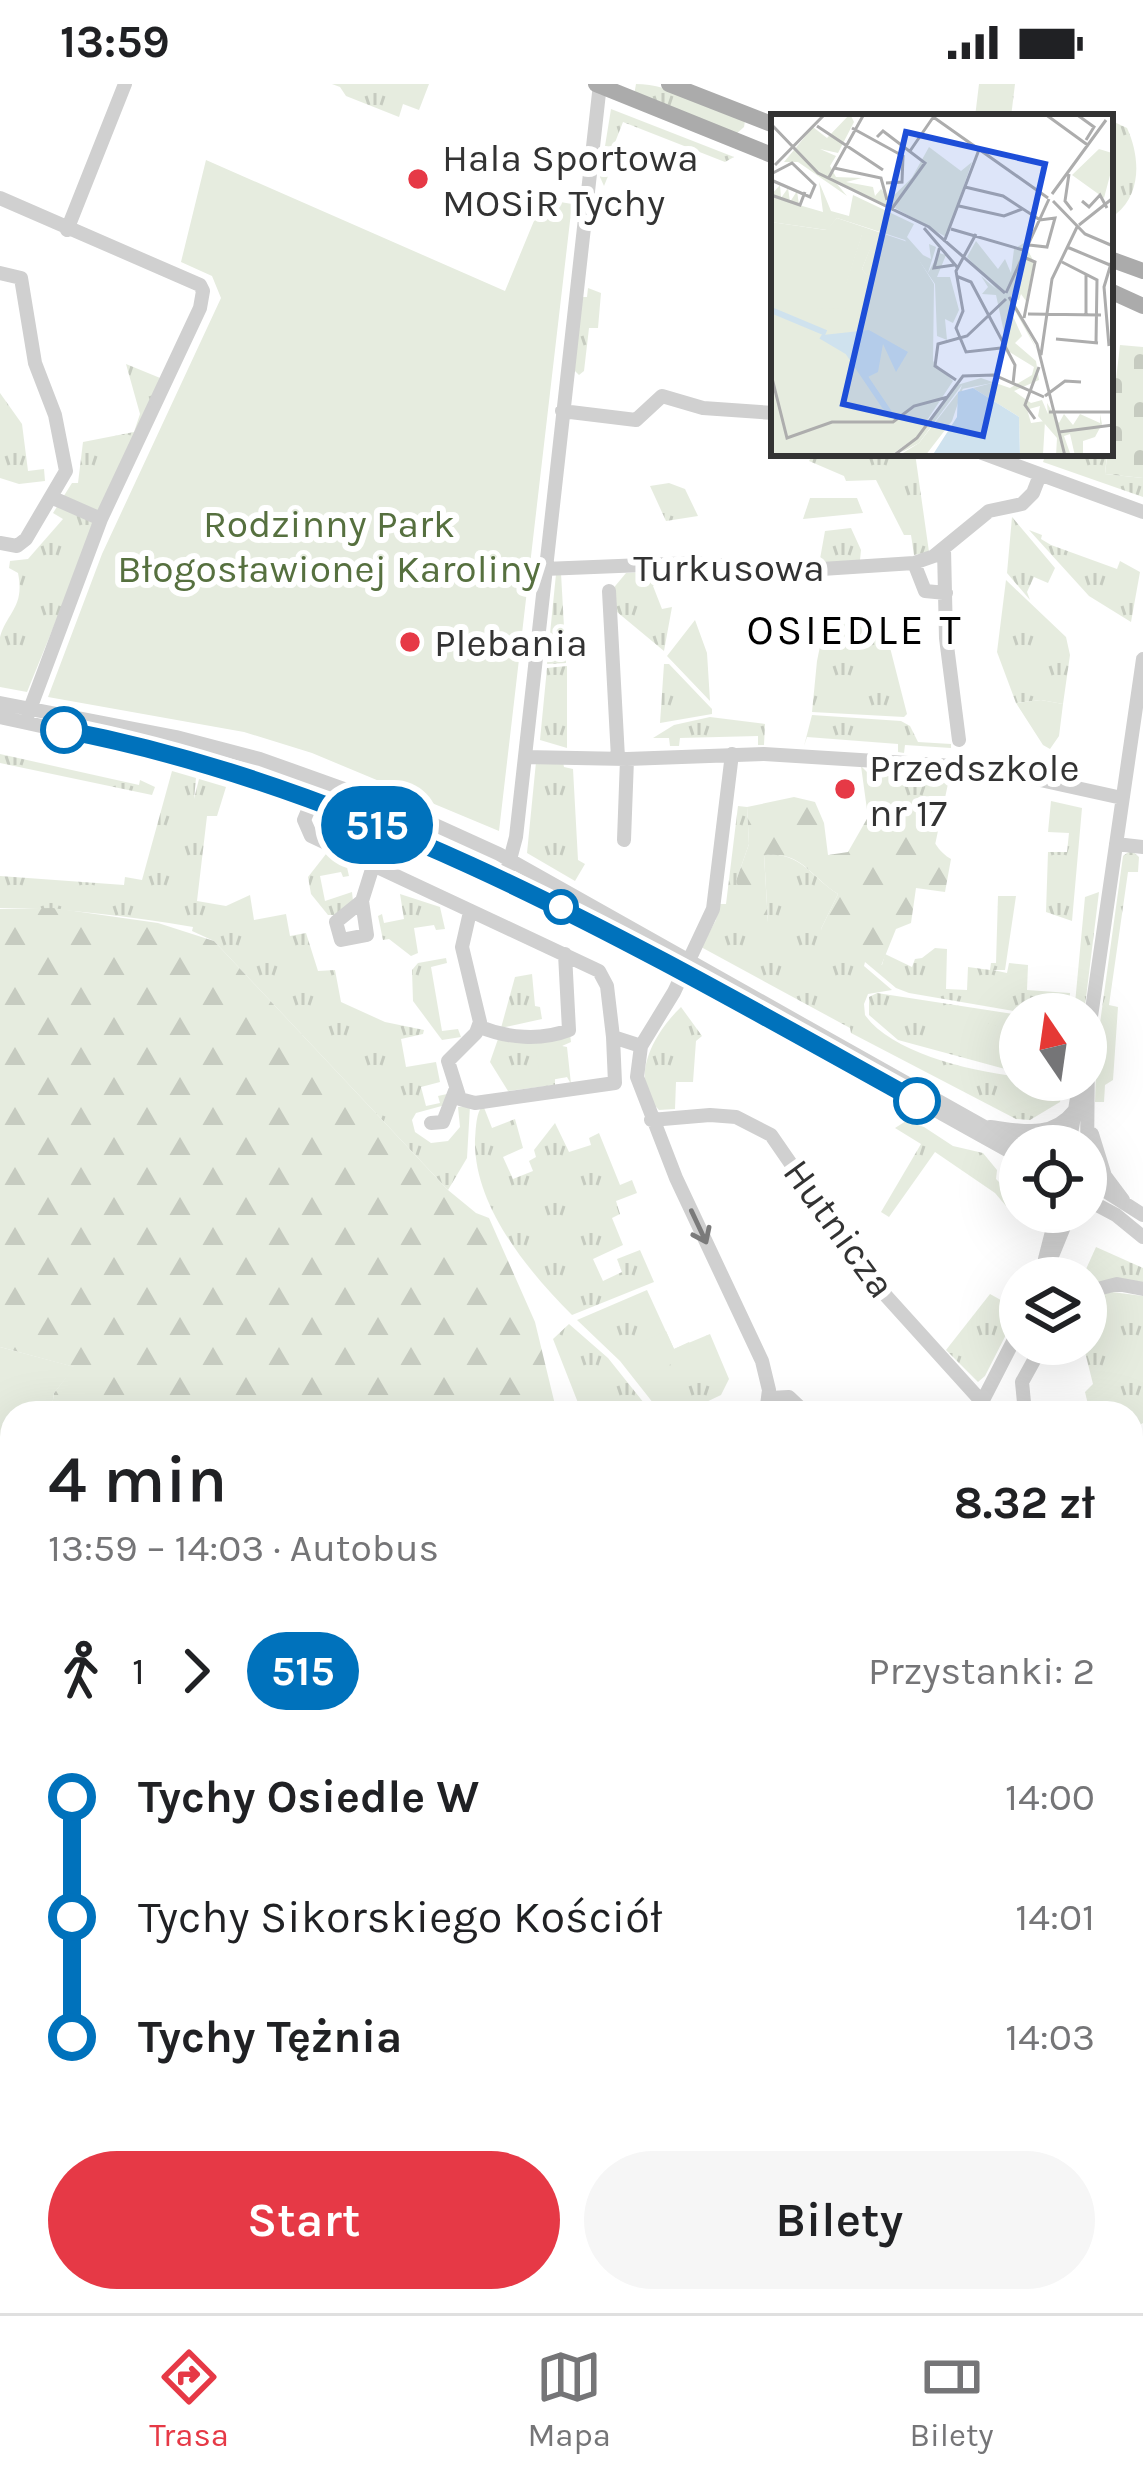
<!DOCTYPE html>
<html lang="pl">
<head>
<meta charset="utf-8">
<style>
	:root { --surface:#fff; --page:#f6f6f6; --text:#202124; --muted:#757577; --line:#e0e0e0; --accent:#e63946 }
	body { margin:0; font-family:Karla,sans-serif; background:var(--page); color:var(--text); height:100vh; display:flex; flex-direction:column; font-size:45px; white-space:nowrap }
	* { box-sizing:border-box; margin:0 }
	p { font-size:39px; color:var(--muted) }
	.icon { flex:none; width:66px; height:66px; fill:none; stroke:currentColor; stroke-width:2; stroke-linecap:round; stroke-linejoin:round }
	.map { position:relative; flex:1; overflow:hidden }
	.side { position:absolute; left:0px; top:1317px; width:1143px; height:912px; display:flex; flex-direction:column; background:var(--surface); border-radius:36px 36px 0 0; box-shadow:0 12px 48px #0002 }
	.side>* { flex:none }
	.badge { padding:0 24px; border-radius:39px; font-size:42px; line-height:78px }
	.needle { width:78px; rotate:347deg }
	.tools { position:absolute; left:999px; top:909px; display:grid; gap:24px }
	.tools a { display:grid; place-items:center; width:108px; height:108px; border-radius:50%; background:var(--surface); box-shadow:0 12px 48px #0002; font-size:60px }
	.map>.badge { position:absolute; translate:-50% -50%; box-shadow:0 0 0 6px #fff }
	.legs { display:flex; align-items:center; gap:18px; height:132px; padding:0 48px; font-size:39px }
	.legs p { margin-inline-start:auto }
	.head { display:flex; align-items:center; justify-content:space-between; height:204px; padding:0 48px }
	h1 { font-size:66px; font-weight:600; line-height:90px }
	.action { display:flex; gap:24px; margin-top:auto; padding:24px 48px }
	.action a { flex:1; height:138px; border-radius:72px; background:var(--accent); color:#fff; font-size:48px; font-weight:600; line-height:138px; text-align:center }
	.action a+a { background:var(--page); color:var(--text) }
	ul { padding:0 48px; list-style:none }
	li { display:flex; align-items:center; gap:42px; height:120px; font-size:45px }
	li i { display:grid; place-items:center; width:18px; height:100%; margin:0 15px; background:currentColor }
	li i::after { content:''; width:30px; height:30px; margin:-15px; border:9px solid; border-radius:50%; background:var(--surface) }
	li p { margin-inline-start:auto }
	li:first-child i { background:linear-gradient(#0000 50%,currentColor 0) }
	li:last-child i { background:linear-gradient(currentColor 50%,#0000 0) }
	.status { display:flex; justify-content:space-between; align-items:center; height:84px; padding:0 60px; background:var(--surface); direction:ltr }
	.status svg { height:33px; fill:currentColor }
	.tab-bar { display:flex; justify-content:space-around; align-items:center; height:168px; border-top:3px solid var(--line); background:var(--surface); font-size:33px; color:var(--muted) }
	.tab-bar a { display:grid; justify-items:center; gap:6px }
	.tab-bar .current { color:var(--accent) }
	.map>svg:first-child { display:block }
</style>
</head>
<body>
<div class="status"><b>13:59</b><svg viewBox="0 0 49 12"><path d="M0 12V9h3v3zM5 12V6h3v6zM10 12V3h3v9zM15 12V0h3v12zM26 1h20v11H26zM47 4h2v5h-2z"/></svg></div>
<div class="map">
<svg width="1143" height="2229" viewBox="0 0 1143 2229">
	<defs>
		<pattern id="grass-tufts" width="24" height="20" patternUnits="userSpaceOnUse" patternTransform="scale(3)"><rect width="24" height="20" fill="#e6ecdf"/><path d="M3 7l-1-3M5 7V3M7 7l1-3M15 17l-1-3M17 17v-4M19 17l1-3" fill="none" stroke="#c6cbc0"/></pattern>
		<pattern id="forest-firs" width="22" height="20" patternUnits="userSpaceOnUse" patternTransform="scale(3)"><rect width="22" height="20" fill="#e6ecdf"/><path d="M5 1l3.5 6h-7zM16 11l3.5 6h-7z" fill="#c6cbc0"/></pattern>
		<pattern id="cemetery-stones" width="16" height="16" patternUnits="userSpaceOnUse" patternTransform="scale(3)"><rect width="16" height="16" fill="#e6ecdf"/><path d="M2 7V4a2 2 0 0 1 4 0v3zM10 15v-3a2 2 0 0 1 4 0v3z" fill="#c6cbc0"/></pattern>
		<pattern id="water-ripples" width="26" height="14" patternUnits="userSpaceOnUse" patternTransform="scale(3)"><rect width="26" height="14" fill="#cfe2ee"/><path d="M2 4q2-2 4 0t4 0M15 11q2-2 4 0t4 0" fill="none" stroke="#b2c2cd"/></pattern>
	</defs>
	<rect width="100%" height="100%" fill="#fff"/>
	<path fill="url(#grass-tufts)" d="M332,0H429L419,26L403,20L399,33L346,12L340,3Z
		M636,0C671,0 712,24 745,37L744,43L735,51L634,11Z
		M979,0H1015L1011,33H975Z
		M611,25L734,73L725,78L623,38L605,84L610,87L604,102L600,93Z
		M1110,36L1127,44C1140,72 1142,109 1116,130H1110Z
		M588,204L601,209L598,244H589L584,287L579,291L572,284L581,213H587Z
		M126,280L165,296L102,424L27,608L0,603C0,588 0,567 0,553C7,528 25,523 18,489L9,484L10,477L28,475L63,435L53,429L72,399H78L83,358L134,348L140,330Z
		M0,309L22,340L28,387L44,385L45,397L19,400L0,394Z
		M814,369H915L929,468L914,471L911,451H904L876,396L846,397L844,392L809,377Z
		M1046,369H1107L1105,390L1143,394V413L1043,378Z
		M669,399L685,405L698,432L666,437L650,402Z
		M1012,433L1055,484L1048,499L1034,493L1027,508L1030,516L1007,489Z
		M851,444L861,466L860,476L824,481L820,475L825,447Z
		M1029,446L1042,451L1041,455L1051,461L1117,485L1120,477L1140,488L1131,538L1089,512Z
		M655,487L660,498L653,502L662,525L672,523L664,567L611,523V507L626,489Z
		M561,489L566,579L547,580L556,490Z
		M1006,496L1066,553L1070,571L1063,620L1041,616L1016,619L997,568Z
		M827,528L885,544L907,630L904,633L812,628L817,577Z
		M664,580H669L712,625V630L660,639Z
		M567,582V664L540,656L547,584Z
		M812,631L901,637L910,642L918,658L951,660V664L905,661L904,669L898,668V660L807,653L804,662Z
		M710,633L765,640L764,661H758V652L680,654L679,662H670L669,654H653L674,641Z
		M0,670L139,701L140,696L155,703L152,711L0,679Z
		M536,678H563L564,683L573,685L578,776L585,780L575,797L527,769Z
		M861,682L870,691L949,695L935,761L895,737L868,733Z
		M172,687L196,694L194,715L199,695L226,703L217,732H207L197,817L226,822L250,811L254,836L286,830L290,852L306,849L318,887L335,886L341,918L385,938L424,946L423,950L401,955L406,983L436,978L440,998L421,1003L426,1022L440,1019L438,1012L447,1010L449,1020L416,1029L412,1036L415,1048L431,1059L448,1057L460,1043L458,1023L470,1022L467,1074L448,1106L214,857L192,847L193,843C129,832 65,824 0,824V792L124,801L125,793L142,796Z
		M1051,717L1082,724L1072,837L1046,828L1048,768H1067L1069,749L1048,748Z
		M738,722L747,723L749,760L736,797L768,838L764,770C805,770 808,791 838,810L821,845L882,881L885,870L912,883L915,875L922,874L935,864L947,865L946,905L967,906L968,883L990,886L991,879H996L998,812H1016L1005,886H993L1007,889L1009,879L1028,881L1027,906L1070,909L1069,930H1031L909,909L896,904L865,878L864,882L892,906L868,910L864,920L865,931C898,978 1012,996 1064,996L1060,1018L1030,1036L1016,1035L851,949L850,944L701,863L716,836L718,820H726Z
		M1131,766L1139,773L1138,788H1128L1109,921L1118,923L1113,996L1105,1001L1104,1018H1095L1097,961L1123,772Z
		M326,770L346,779L349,792L343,793L341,788L320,792L325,817L352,808L353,817L338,831H328L311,810L308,793Z
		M1099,808L1084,930H1074L1085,813Z
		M400,810L440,823L445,845L436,846L434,841L414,844L418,869L411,872L389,855L383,856L378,832L382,830L384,839L404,835Z
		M446,874L447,879L431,883L442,947L458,945L461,953L442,956L413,917L412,886L418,879Z
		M532,890L535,922L540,923L542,935L501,944L515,893Z
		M877,909L1020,931V989L898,956L869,931V913Z
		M681,923L702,952L696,957L693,998H676L675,1025L659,1026C627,995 655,948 681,923Z
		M570,950L571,958L562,962L567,963L571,1000L567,993L555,994V1001L508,1007L490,978L498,955Z
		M483,1021L492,1044L515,1035L523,1064L503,1073L513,1095L533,1087L529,1077L536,1073L534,1066L555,1039L569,1068L591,1061L589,1054L599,1049L620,1101L632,1096L637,1109L616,1117L620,1130L612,1134L623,1161L593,1175L603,1197L622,1188L617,1175L640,1166L654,1198L572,1231C528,1187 473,1121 475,1055C476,1042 476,1029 483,1021Z
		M906,1037L924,1043L953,1062L983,1069L997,1086L996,1095L1013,1112L1006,1122L995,1109L935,1068L889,1133L881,1128L921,1060L895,1044Z
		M1096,1163L1143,1184V1199L1086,1205V1194H1082Z
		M647,1206L674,1265L710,1250L729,1295L721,1311L702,1320L705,1329H661L620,1277L577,1236Z
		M1112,1208L1143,1212V1339L1131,1346V1329H1090L1085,1308L1093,1300L1083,1260L1086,1215Z
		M990,1210L1008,1220L1016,1231L985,1292L978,1298L946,1266Z
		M569,1240L608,1274L652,1329H582L553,1255Z"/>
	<path fill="url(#forest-firs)" d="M794,713L815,718L824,739L828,771L848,768L868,733C887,736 915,738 929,752C938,762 939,768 951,775L945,808L916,804L911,839L896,845L881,882L838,871L821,845L838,810C808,791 804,768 764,771L768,839L749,832L736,797L749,760L747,723Z
		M53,824L158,839L214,857L448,1106L476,1129L489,1134L535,1238L557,1329H51L54,1309L74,1283L0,1263V825Z
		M0,1362L12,1365V1626L0,1627Z
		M1131,1807L1143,1811V1925L1131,1924Z
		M0,1887L12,1896V2217H421L419,2229H0Z
		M449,2217H655L652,2229H442Z
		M691,2217H819L822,2229H687Z"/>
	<path fill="url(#cemetery-stones)" d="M1120,261L1143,263V394L1105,390Z"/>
	<path fill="#e6ecdf" d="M206,76L505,207L543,115L572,120L499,747L312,669L244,648L48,613L102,470L221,214L212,192L181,178Z
		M810,414H857L863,429L803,435Z
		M695,536L707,569L710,617L667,572Z
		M1041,616L1063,620L1059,652L1050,665L1043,661L1016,619Z
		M975,935L1020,949V985L965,968Z
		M561,954L567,993L540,998L535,956Z
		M666,1247L674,1265L689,1258L695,1270L653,1288L640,1259Z
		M0,1263L75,1283L54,1309L51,1329H12V1469L0,1466Z
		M0,1556L12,1566V1934L0,1912Z"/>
	<path fill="url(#water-ripples)" d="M0,1626H12V1897L0,1888Z
		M1131,1924L1143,1925V2229H876L881,2217H1131Z"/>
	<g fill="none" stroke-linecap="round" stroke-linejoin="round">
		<path stroke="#cfe2ee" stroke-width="3" d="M0,1907L12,1917
			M388,2217L396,2229
			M575,2217L580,2229
			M456,2229L465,2217
			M624,2229L643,2217"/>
		<path stroke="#cfe2ee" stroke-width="16" d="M677,2229L682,2217"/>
		<path stroke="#d0d0d0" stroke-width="14" d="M0,114L200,201L203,207L200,224L101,435L27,633
			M67,146L125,0
			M0,189L21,194L35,279L55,331L66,387L26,455L17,462L0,459
			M562,327L636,336L662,312L703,324L774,329
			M982,369L1143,428
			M53,414L101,435
			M944,465L946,554L959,656
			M914,479L925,507L946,509
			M544,485L693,479L791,487L914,479L934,472L989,427L1022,420L1033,409L1040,391
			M609,507L618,674
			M0,619L176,653L260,675L400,725L499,770L1020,1063
			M0,633C142,663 283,700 417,757C626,846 822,964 1020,1073
			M732,670L713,825L674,908L641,962L637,993L676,1094L762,1277L769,1306L766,1329
			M525,673L627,675L764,670L940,681L1004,688L1122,714
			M312,717L304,736L311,752L599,887L607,902L613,953L641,962
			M624,756L627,675
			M1116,760L1143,763
			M508,783L516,753L600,0
			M362,817L367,851L341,856L336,838L362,817L373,782
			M470,828L462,863L480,938L476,949L448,977L460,1015L475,1019L615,999L613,953
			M480,943C507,954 541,957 569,946L565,870
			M1086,967L1143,575
			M651,1036L710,1031L736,1033L771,1051L869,1193L992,1329
			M431,1039L443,1038L455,1007
			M990,1043C1022,1047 1052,1055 1074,1027
			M1092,1050L1105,1092L1123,1116
			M1069,1062L1080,996
			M1087,1077L1088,963
			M1096,1101L1143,1131
			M1086,1115L1116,1131L1143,1153
			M1045,1175L1057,1128
			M1043,1194L1070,1128
			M1086,1208L1117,1200L1143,1205
			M770,1314L789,1313L806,1329
			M972,1329L983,1316L1020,1244
			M1025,1329L1022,1298L1043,1260
			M1131,1516L1143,1524
			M1131,1736L1143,1737
			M660,2229L665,2217"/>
		<path stroke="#ababab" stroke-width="16" d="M596,0L774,72
			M669,0L774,41
			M1110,175L1143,187
			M1110,207L1143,222"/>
	</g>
	<defs><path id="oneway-shaft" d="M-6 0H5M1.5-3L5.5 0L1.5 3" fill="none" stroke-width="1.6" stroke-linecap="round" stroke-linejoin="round" transform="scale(3)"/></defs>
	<use stroke="#7a7a7a" href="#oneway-shaft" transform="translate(699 1143) rotate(65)"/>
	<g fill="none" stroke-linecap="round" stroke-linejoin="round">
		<defs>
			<path id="line-1" d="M64,646C373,705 646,867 917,1017"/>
		</defs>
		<use href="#line-1" stroke="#fff" stroke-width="27"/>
		<use href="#line-1" stroke="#0072bc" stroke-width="18"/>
	</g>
	<g fill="#e63946" stroke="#fff" stroke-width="4.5">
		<circle cx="418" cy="95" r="12"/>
		<circle cx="410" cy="558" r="12"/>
		<circle cx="845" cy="705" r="12"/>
	</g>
	<g fill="#fff" stroke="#0072bc" stroke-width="6">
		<circle cx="64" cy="646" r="21"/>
		<circle cx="561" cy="823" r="15"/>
		<circle cx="917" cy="1017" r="21"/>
	</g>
	<g text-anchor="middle" stroke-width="12" stroke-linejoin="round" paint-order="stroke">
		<g font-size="39" fill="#333" stroke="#fff" text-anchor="start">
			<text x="442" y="87">Hala Sportowa<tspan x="442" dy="45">MOSiR Tychy</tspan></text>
			<text x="434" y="572">Plebania</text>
			<text x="869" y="697">Przedszkole<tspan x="869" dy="45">nr 17</tspan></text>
		</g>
		<g font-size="39" fill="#56703f" stroke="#fff">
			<text x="329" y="453">Rodzinny Park<tspan x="329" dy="45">Błogosławionej Karoliny</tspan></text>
		</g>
		<g font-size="39" fill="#333" stroke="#fff">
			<text x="729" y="497">Turkusowa</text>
			<text transform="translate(840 1144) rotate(54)" y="14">Hutnicza</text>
		</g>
		<g font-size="42" letter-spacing="3" fill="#000" stroke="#fff">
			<text x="855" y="560">OSIEDLE T</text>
		</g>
	</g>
	<g transform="translate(771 30)">
		<rect width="342" height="342" fill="#fff"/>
		<path d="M79,0L83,8L67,39L49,35L65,42L59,52L65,63L91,64L75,68L102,73L104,82L110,75L119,85L147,58L121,93L66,70L76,82L27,48H13L42,13L56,24ZM48,68L60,97L78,102L82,81L143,110L136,123L152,141L160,145L158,130L165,133L157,159L168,139L175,141L166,163H179L188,196L182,209L174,205L176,226L166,222L164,170L134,126L66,104L56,116L0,108V81L9,71L10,84L17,74L19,88L26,77L28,91L52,98ZM205,127L227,155L234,145L240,159L243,135L253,129L263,148L255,187L250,180L248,186L242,185L254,146L240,183L267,238L242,193L240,198L251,222L244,229L265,247L268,266L243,277L260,289L271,286L277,300L276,289L288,309L293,300L302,311L309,300L329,309V300L331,310L324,323L312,327V342H304L299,320L293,322L300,342H285L286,324L267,302L269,292L258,295L221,269L191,275L182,297L191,271L148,329L131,338L186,271L210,264L239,274L261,261L263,253L237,237L225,181L211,180L217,173L210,162L225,175L196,143Z" fill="#e6ecdf"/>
		<path d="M66,104L137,128L163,170L162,247L182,267L145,323L119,342H0V108L55,116ZM91,121L104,122L91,155L107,176L102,186L75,171ZM221,269L254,288L260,309L274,307L272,340L249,342L248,303L202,274ZM193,271L181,307L154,342H127L148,329Z" fill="#e6ecdf" fill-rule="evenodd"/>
		<path d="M158,33L190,57L201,48L175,123L124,94ZM328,35L341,39L342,50L333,84L301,61ZM91,120L105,121L91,155L108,176L101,196L86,202L162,251L145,275L109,242L111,272L135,291L122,307L125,294L93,277L77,237L36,215L57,210L44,195L76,194L74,172Z" fill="#e6ecdf"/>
		<path d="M98,216L137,238L125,258L112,230L107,258L93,265L77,236L52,221ZM202,274L248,303L249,342H161L186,303L187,278Z" fill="#cfe2ee"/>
		<path fill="none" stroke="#cfe2ee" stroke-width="6" d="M0,196L55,219M50,222L77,238L121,303"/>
		<path fill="none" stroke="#adadad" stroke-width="3" d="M158,0L277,84M274,0L318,32M305,0L323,13L315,26M0,10L47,59L158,113L234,179M46,12L112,56M81,14L132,42L131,68L115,69M106,23L112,17L154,49L120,96M139,37L163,2M4,51L54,0M63,54L110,64L116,86M0,60L21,49L44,71L39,83L0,66M298,60L294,87L301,96M57,65L93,0M194,73L232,82L269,106L284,104L276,133L258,131M281,80L335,6M0,81L29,91L34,78M282,87L314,120L342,132M311,87L318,93L329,81L336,94M188,92L233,102L251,95M308,111L342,84M153,114L186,153M180,115L252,136M205,120L185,157L192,197L185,214L195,238L230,234M173,128L209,33M169,132L163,154L183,151M296,133L339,151M250,142L264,148L253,204M291,148L326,166L325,229M185,162L200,168L244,251L242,270M235,179L278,85M238,183L266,230L294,342M257,200L330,201M315,202V161M285,225L327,229M338,232L333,173L342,143M270,241L281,165L307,111M0,260L16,324L61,308H122L143,292L177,283M185,266L164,252L167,230L196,222L235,185M274,282L294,267L310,268M278,298H342M264,305L254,291L268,253M288,318L342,311M122,342L146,324L192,262L223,261L273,283"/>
		<path fill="#1d4ed8" fill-opacity="0.15" stroke="#1d4ed8" stroke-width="6" d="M135,18L274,50L212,322L72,290Z"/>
		<rect width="342" height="342" fill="none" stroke="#333" stroke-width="6"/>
	</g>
</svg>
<div class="tools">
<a><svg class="needle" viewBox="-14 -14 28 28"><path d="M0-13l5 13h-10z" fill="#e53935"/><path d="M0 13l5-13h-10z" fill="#757577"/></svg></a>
<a><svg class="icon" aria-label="locate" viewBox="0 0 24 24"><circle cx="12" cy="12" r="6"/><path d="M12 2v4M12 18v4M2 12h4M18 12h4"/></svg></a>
<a><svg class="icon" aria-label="layers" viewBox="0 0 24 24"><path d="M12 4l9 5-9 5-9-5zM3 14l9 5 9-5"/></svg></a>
</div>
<b class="badge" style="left:377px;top:741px;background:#0072bc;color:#fff">515</b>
<section class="side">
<div class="head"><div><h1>4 min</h1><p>13:59 – 14:03 · Autobus</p></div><b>8.32 zł</b></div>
<div class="legs"><svg class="icon" aria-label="walk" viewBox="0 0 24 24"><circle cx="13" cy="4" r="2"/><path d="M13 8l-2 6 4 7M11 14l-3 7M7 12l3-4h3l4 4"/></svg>1<svg class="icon" aria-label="forward" viewBox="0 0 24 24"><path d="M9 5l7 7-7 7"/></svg><b class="badge" style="background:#0072bc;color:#fff">515</b><p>Przystanki: 2</p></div>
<ul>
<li><i style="color:#0072bc"></i><b>Tychy Osiedle W</b><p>14:00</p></li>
<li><i style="color:#0072bc"></i><span>Tychy Sikorskiego Kościół</span><p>14:01</p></li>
<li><i style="color:#0072bc"></i><b>Tychy Tężnia</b><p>14:03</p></li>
</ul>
<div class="action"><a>Start</a><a>Bilety</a></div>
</section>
</div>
<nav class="tab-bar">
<a class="current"><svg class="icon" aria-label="directions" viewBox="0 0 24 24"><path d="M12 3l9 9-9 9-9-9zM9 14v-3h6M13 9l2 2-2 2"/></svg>Trasa</a>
<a><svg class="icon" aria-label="map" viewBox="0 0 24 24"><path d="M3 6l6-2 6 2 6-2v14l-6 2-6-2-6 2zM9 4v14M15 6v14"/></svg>Mapa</a>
<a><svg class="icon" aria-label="tickets" viewBox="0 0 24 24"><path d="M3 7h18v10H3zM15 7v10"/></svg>Bilety</a>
</nav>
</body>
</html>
